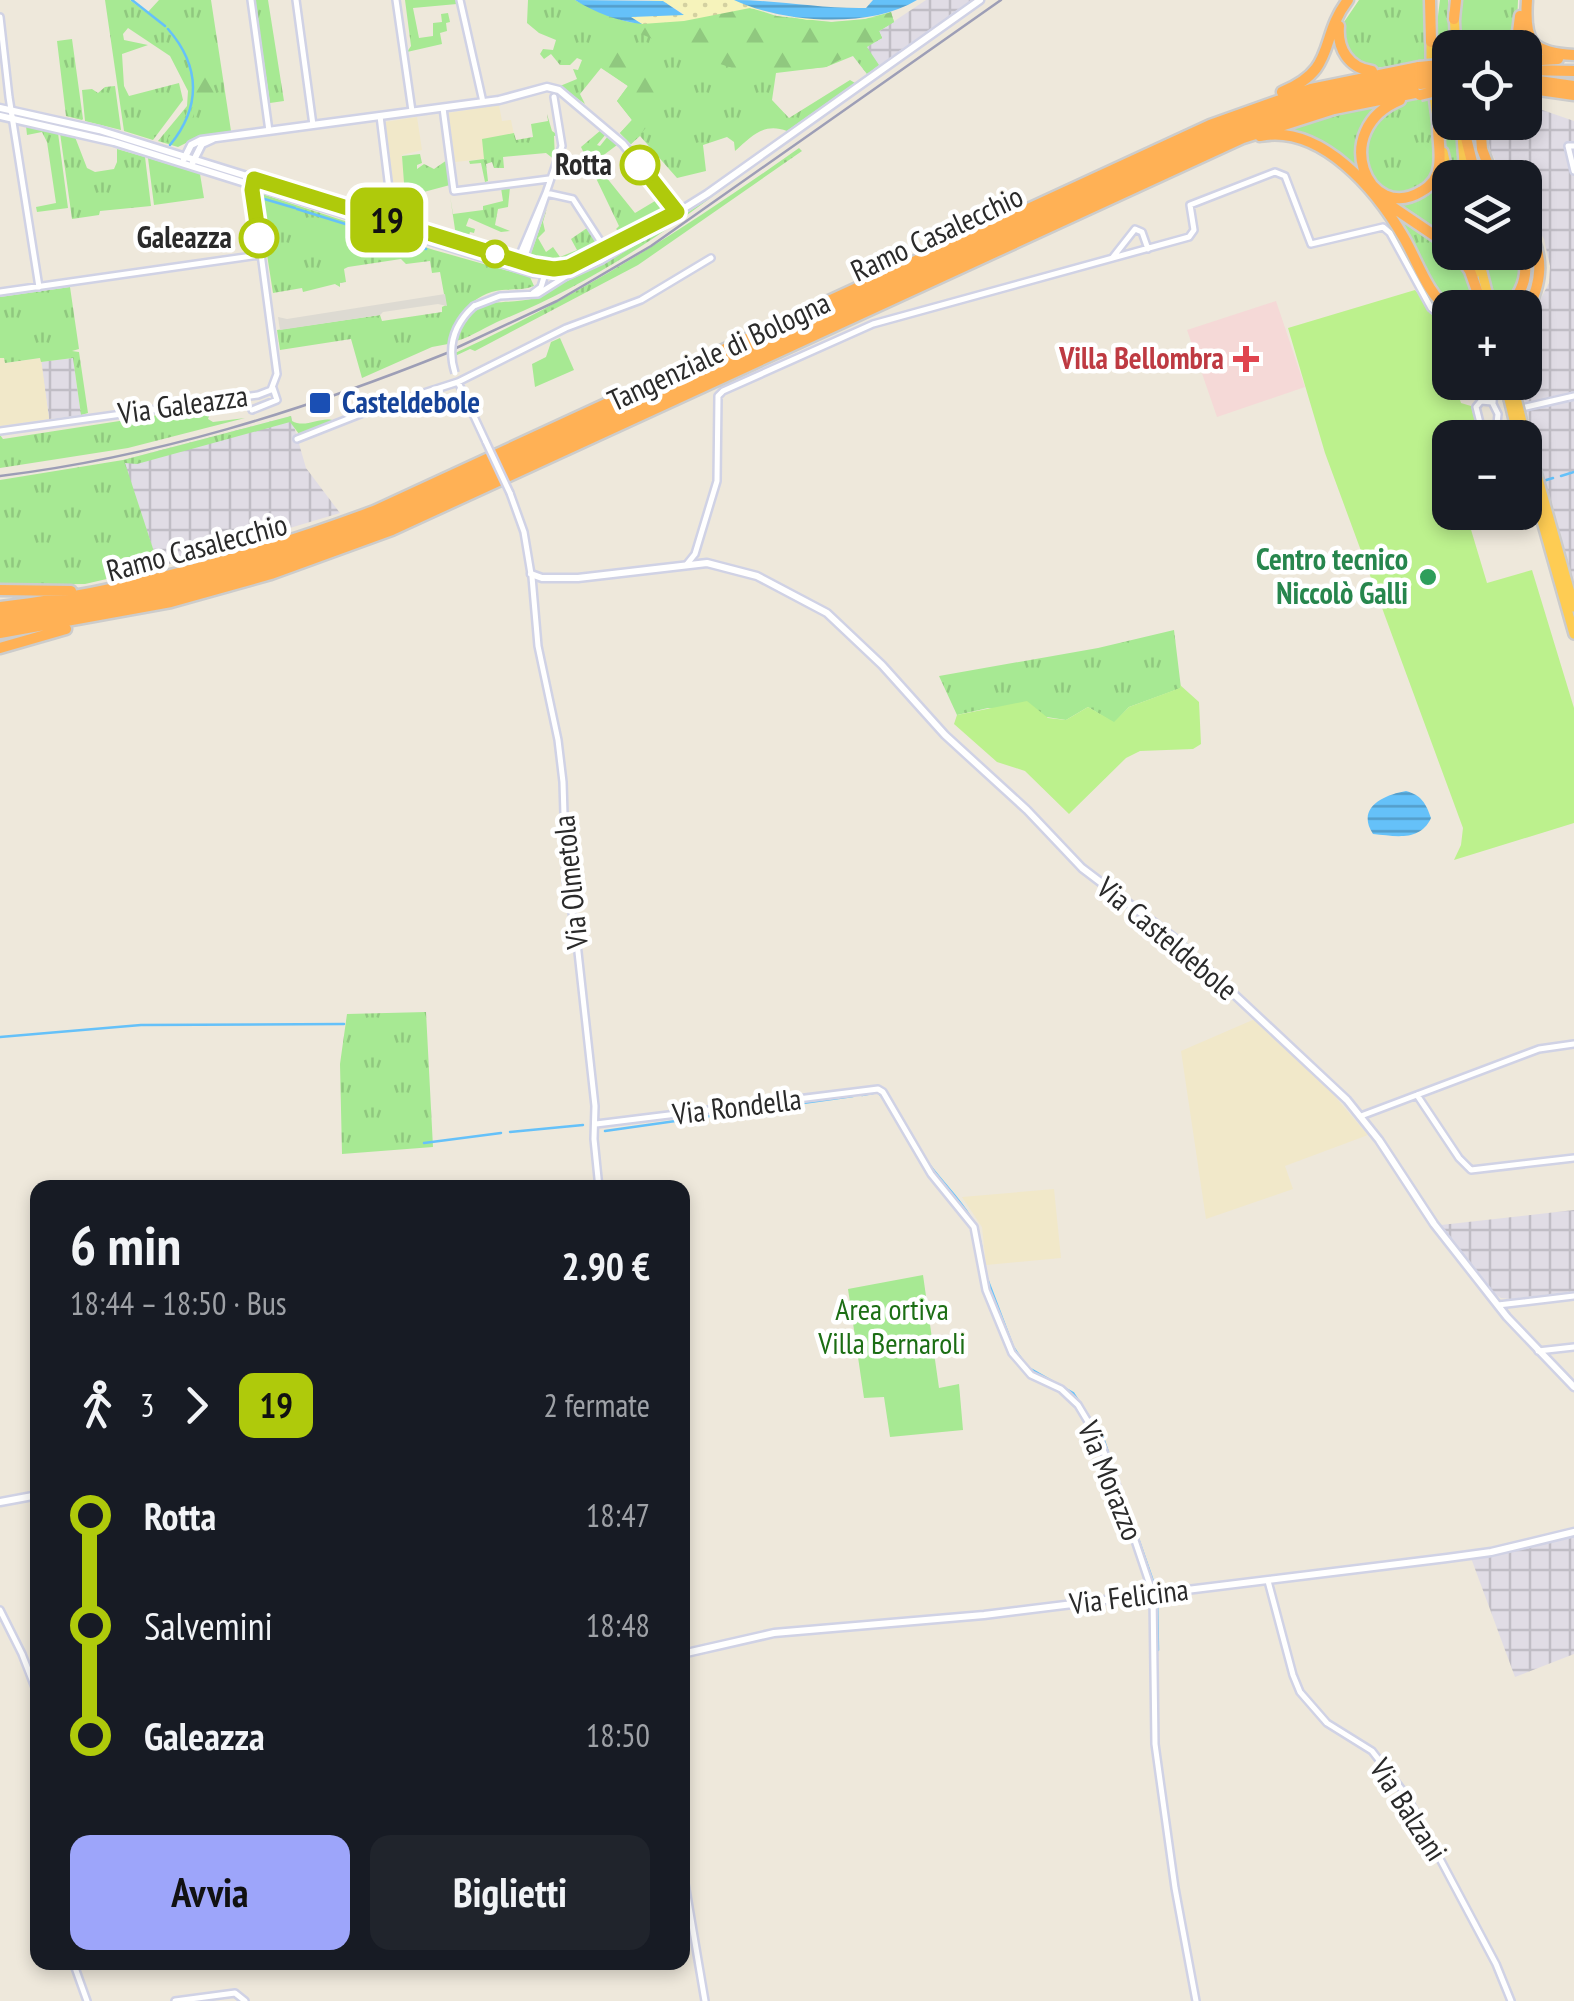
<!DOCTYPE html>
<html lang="it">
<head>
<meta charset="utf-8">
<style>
	:root { --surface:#171b24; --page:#20242c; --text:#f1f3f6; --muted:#9ea1a6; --accent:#9da5fa }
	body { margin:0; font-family:"PT Sans Narrow",sans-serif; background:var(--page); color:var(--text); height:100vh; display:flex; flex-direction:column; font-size:38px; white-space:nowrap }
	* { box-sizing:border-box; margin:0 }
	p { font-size:32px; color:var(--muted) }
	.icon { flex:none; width:55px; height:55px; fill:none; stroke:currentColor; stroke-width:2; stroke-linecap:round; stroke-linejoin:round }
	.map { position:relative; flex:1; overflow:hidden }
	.side { position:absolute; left:30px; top:1180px; width:660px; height:790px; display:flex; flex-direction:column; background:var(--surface); border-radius:20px; box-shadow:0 5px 15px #0003 }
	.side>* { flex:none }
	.badge { padding:0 20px; border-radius:15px; font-size:35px; line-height:65px }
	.tools { position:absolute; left:1432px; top:30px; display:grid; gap:20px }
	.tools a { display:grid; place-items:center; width:110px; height:110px; border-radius:20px; background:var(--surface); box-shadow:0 5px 15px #0003; font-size:50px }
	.map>.badge { position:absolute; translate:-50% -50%; box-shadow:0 0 0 5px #fff }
	.legs { display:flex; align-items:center; gap:15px; height:110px; padding:0 40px; font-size:32px }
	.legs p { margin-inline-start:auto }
	.head { display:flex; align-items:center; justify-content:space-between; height:170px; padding:0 40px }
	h1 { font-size:55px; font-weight:700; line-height:75px }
	.primary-button { display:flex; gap:20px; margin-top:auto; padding:20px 40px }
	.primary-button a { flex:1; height:115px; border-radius:20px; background:var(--accent); color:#111; font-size:40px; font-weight:700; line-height:115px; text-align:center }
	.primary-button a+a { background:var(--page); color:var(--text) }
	ul { padding:0 40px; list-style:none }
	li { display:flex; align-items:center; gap:35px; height:110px; font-size:38px }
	li i { display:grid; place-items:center; width:15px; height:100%; margin:0 12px; background:currentColor }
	li i::after { content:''; width:25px; height:25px; margin:-12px; border:8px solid; border-radius:50%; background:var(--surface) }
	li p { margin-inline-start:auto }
	li:first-child i { background:linear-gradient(#0000 50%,currentColor 0) }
	li:last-child i { background:linear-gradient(currentColor 50%,#0000 0) }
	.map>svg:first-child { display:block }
</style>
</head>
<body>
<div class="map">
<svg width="1574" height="2001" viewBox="0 0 1574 2001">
	<defs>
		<pattern id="industrial-grid" width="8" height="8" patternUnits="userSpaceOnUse" patternTransform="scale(2.5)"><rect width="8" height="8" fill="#e0dce5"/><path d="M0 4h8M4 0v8" fill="none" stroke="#c0bdc5"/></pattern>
		<pattern id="grass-tufts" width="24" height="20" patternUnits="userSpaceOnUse" patternTransform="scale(2.5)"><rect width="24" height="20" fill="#a7e993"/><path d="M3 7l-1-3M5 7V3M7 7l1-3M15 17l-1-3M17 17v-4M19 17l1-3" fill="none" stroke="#90c87f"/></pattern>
		<pattern id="forest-firs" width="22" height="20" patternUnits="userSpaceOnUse" patternTransform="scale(2.5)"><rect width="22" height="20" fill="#a7e993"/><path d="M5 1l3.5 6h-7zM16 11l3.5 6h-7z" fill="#90c87f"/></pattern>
		<pattern id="sand-dots" width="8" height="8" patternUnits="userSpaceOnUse" patternTransform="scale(2.5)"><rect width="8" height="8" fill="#f6f3bb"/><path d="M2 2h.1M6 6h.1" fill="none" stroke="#d3d0a1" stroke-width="1.8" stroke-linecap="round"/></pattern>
		<pattern id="water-rules" width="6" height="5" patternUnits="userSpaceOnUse" patternTransform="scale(2.5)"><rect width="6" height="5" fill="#65c1f9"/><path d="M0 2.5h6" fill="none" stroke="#539dca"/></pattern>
	</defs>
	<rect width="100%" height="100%" fill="#eee8db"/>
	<path fill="url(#industrial-grid)" d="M926,0H971L867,74L853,56L882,37L878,32Z
		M1525,104L1574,121V580L1571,581L1519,383L1525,382V328L1549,283L1550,266L1544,239L1525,208V178L1504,177L1490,150L1488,136L1491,123L1525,122Z
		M73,358L81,415L49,419L41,362Z
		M291,416L306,468L340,513L159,567L123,460Z
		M1574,1210V1291L1511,1299L1501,1298L1493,1293L1441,1225Z
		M1574,1537V1654L1515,1677L1471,1558Z"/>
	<path fill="#f1e8c9" d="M499,105L502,121L511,120L518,155L455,162L448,113Z
		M417,117L422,150L402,155L407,221L398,219L385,122Z
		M0,358H4L6,363L41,358L49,419L0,426Z
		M1255,1019L1319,1078L1368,1135L1285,1166L1293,1189L1206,1219L1181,1051Z
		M1054,1189L1061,1258L986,1265L982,1227L962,1197Z"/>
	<path fill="#f5d9d7" d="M1276,301L1305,387L1217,417L1187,330Z"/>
	<path fill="url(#grass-tufts)" d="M105,0H130L147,13L159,0H211L231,131L202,135L178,147L158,141L187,106L188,91L170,56L128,28L123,34L124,40L148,45L122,54L124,86L129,96L179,83L183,100L153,140L124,131Z
		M255,0H268L284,101L270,103Z
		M405,0H456L457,4L413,8L419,38L433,36V23L442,22L441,14L448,13L450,22L446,23L447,31L440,33L442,44L407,52L411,46Z
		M528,0H575L601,14L629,23L777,16L831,22L865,19L891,12L894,22L879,31L882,38L867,47L879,65L867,74L853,56L826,67L776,73L772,100L789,118L850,80L855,83L787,131C764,122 752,136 735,151L734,142L727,137L703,145L706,171L677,178L640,136L631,144L620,133L632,120L617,101L628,86L601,68L580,94L585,104L560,86L577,79L573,69L578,70L582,60L577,58L570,65H560L551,54L544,59L540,54L543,49L553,50L556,40L539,33L527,23Z
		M1359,0H1427L1425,58L1435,170C1419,192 1405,197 1378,188L1362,159L1369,127L1404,101L1422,98L1419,62L1369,69L1346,53L1342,25Z
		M1440,0H1448L1450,122L1458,123L1462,177H1452C1439,118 1431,61 1440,0Z
		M1459,0H1518L1517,24L1504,47H1462Z
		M72,39L83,119L82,120L66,116L57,41Z
		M115,86L121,130L85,121L82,90L92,89L98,93L105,87Z
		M1383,104C1363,136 1349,133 1363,177L1341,159L1280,130Z
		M547,114L552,131L558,135L554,136L555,160L546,153L503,157L504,168H494L492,162L486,164L488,181L485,182L481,163L470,164L469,161L484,159L482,139L514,133L516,140L533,137L531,124L548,121Z
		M26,126L58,133L68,208L37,212L36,207L56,203L47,142L42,132L27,135Z
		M601,130L606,134L597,145L600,146L608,136L617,145L597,160L598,167L635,213L660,198L666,206L663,214L649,221L646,218L645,223L623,235L616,229L619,226L581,147Z
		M60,133L75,137L87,168L95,172L114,169L117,162V149L145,157L151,206L100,211L99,215L72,219Z
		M799,148L802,151L638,265L475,351L470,349L455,356V353C578,297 689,226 799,148Z
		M420,154L422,163L417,165V169L424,164L434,169L447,160L450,185L420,193L424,205L418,217L427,219L423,226L400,219L395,184L404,183L402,156Z
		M148,158L200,174L204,198L154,205Z
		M1439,180H1443L1450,207V243L1385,198C1410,202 1421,198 1439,180Z
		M729,184C661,236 584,287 504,319C488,325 472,337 456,341C469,291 502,307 536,298C546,295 554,287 563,283C621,257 677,221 729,184Z
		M510,187L508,207L498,209L495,225L510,231L501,232L469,218L466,226L475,229L474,233L470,232L468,240L456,236L450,196L453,214L483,210V206L503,201L501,188Z
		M262,194L434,250L530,277L534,286C524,290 514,289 502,290C473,293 454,317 448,344L432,347L362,378L351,339L280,350L277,330L380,315L382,321L442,312V307L446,305L440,272L432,273L430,261L406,264L401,259L348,267L344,269L346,282L340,283V287L335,284L303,292L302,288L273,293L258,197Z
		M547,208L543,222L545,231L538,238L546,252L553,247L560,257L577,250L571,239L587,228L599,248L565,262L529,259Z
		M1390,209L1453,253L1465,267L1478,307H1451L1442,301Z
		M1483,253H1521L1520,286L1503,307H1496Z
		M70,287L79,349L72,351L79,352L88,413L81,415L73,358L41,362L40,358L5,363L4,358H0V297Z
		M236,403L237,407L211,411L208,419L213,422L245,418L128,448L0,468V435L3,439Z
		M291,416L292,421C306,429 322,415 335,421L299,434L290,422L137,464L125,463L159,567L85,584L0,585V480L123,460Z
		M1174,630L1181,688L1129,707L1114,723L1088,707L1066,720L988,708L957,715L939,676L1098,648Z
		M426,1012L433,1147L342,1154L340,1064L347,1014Z"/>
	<path fill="url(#forest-firs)" d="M562,0C586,0 608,19 634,23C670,29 705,12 740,8C752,6 765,13 777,16C812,23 857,26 891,12L894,22L879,31L882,38L826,67L751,74L683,52Z
		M173,26L195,49L204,52V67L209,72L216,94L213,99L199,102L189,126L173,146L190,113L169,145L168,138L185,117L193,91L191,112C201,84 188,52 171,29Z
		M618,36L639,51L649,66L674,78L656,117L631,144L620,133L632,120L617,101L628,86L592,61C593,44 604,42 618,36Z
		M331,224L340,230L345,226L421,250C394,254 366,247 338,248L330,237Z"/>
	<path fill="url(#sand-dots)" d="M647,0H734L799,17H877L807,20L750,8L684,21L642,24L630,17L683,13L663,2Z"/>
	<path fill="#a7e993" d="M560,338L574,370L535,387L532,364L546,357L551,342Z
		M923,1275L939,1388L959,1384L963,1430L890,1437L884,1397L864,1398L848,1289Z"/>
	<path fill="#bcf18d" d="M1415,290L1441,321L1450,325V382L1492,383L1484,395L1460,400L1461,403L1471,406L1477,428L1487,437L1450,438V512L1466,513L1487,583L1532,570L1574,708V823L1454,860L1461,845L1463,828L1325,453L1288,328Z
		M1180,685L1199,702L1201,744L1193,749L1140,751L1126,758L1069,814L1025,771L997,762L954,724L957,715L1027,701L1048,718L1066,720L1088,707L1114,722L1129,707L1180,688Z"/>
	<path fill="#dddad2" d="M445,294L447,306L438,304L383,312L380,315L280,330L278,317L287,319Z"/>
	<path fill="url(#water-rules)" d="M575,0L663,1L684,15L631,17L642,24C617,21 596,13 575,0Z
		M734,0C778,0 822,9 866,8L873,0H917C870,29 783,23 734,0Z
		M1406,791C1421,795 1426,803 1431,818C1420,842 1395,836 1373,834C1356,808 1383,795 1406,791Z"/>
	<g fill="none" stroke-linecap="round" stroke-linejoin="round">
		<path stroke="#65c1f9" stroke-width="2.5" d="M132,0L165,26
			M168,29C201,67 201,107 170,145
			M261,198L295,208
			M297,209L426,249
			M1561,476L1574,472
			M1543,481L1553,478
			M1525,486H1526
			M0,1037L141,1025L344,1024
			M862,1095L878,1092L884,1099
			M898,1123L910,1144
			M605,1131L853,1096
			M510,1132L583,1125
			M424,1143L501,1133
			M925,1159C946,1190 980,1214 982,1254
			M986,1276L1013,1347L1022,1360
			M1027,1367L1073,1393L1103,1438L1156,1590
			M1157,1599L1158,1650"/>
		<defs>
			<path id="minor" d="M251,0L269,131
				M296,0L313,125
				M396,0L412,111
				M460,0L483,102
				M0,17L9,97L39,287
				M554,97L562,146L546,193L573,199L606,250
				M443,108L454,191L549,179
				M380,116L390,197
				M1574,146H1568L1574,171
				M1113,257L1135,229L1142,232L1148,249
				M518,259L546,193
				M523,262L546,195
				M0,292L259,255
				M533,293L541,287L545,274
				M474,306L500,296L538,294L568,275
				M458,382L486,442
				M1481,401L1492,402L1498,414L1497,424L1491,430L1480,423L1476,407Z
				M1493,403L1494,382
				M1526,407L1574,396
				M252,410L277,400L273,388
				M0,431L258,395L271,390L277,374L252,186
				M297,439L368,411L458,382L566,328L641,300L711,258
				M510,493L524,532L531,574
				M687,564L695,554L717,481L718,396L723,391L873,324L1189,237L1194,230L1190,205L1275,172L1285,176L1311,244L1383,227L1390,233L1431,308L1450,324
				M532,577L538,646L558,740L563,782L566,880L576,934L595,1106L594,1139L599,1188
				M1417,1095L1459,1158L1471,1170L1574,1158
				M1361,1116L1539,1049L1574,1044
				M596,1124L878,1089L883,1092L931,1174L974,1227L986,1290L1012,1353L1031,1375L1061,1389L1078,1405L1099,1440L1111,1469L1153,1594L1155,1744L1175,1888L1196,2001
				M1498,1305L1574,1296
				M1538,1351L1574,1347
				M1268,1581L1293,1675L1300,1692L1327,1723L1372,1751L1406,1795L1496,1964L1511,2001
				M0,1610L22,1654L38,1695
				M682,1866L705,2001
				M73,1962L87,2001
				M175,2001L235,1993L245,2001"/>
			<path id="tertiary" d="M184,159L191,145L201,140L499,100L547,87L559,90L623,144L677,213
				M193,162L202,144L213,139
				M531,574L542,578H578L707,563L757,576L827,613L882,665L945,735L1027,810L1082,868L1174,938L1347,1100L1379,1140L1434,1224L1507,1317L1574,1387
				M0,1502L38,1495
				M682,1654L774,1633L984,1615L1447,1558L1491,1552L1574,1532"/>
			<path id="secondary" d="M0,108L99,130L543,268L579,265L637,234
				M0,116L114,142L533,273L568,275L601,260L707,194L980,0"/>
			<path id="trunk" d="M1454,13L1456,48
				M1431,37V58
				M1434,96L1439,132
				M1462,135L1465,178
				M1443,152L1450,183
				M1468,252L1474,274
				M1477,252L1491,308
				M1504,382L1509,399
				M1522,422L1574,607
				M1515,424L1519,438
				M1525,461L1574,634"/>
			<path id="motorway" d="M1430,0L1431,42
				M1527,0C1524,42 1531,53 1574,55
				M1454,19L1456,0
				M1339,26C1337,49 1349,68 1372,71
				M1508,48L1518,32L1520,16
				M1525,61L1558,59
				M1525,70L1574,71
				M1525,79L1574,86
				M1525,88L1574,95
				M1282,92C1338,69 1318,39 1348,0
				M1400,100C1329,129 1367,225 1422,191C1431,186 1438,177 1439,166C1441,153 1438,139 1438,126
				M1462,122L1476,178
				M1480,122L1482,149L1493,178
				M1260,136C1322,124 1377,191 1404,238C1418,262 1427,294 1450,310
				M1382,200L1450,246
				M1525,224C1546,256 1542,283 1525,316
				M1457,252L1470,271L1482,305
				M1506,308C1523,293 1529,274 1523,252
				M1512,382V384
				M0,590L71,591
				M0,607C129,592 253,556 374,511L1210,125L1311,89L1419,67
				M0,616L93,601L198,578L285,552L398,510L1212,133L1322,95L1419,76
				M0,624L94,609L197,586L292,558L398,518L1235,132L1326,102L1420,84
				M0,633L171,602L271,574L392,530L1243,138L1334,109L1420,92
				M0,648L66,629"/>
		</defs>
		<use href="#minor" stroke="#d0d2e5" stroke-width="10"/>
		<use href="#tertiary" stroke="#d0d2e5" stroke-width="11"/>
		<use href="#secondary" stroke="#d0d2e5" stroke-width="11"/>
		<use href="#trunk" stroke="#ccc" stroke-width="14"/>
		<use href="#motorway" stroke="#ccc" stroke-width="15"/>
		<use href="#minor" stroke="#fff" stroke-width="5"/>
		<use href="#tertiary" stroke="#fff" stroke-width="6"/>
		<use href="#secondary" stroke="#fff" stroke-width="6"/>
		<use href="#trunk" stroke="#fecc53" stroke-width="9"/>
		<use href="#motorway" stroke="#ffb155" stroke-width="10"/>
		<path stroke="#9d9eb6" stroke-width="2.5" d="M454,349L557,301L651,246L1001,0
			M0,476C155,457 302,411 447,353"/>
		<defs>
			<path id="minor-bridge" d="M455,373C447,347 453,325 474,306
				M486,442L510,493"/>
			<path id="trunk-bridge" d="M1516,398L1522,422
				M1509,399L1515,424"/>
			<path id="motorway-bridge" d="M1419,67L1450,64
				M1419,76L1450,73
				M1420,84L1450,81
				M1420,95L1441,90"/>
		</defs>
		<use href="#minor-bridge" stroke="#d0d2e5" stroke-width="10" stroke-linecap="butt"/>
		<use href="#trunk-bridge" stroke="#ccc" stroke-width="14" stroke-linecap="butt"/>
		<use href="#motorway-bridge" stroke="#ccc" stroke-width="15" stroke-linecap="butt"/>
		<use href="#minor-bridge" stroke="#fff" stroke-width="5"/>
		<use href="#trunk-bridge" stroke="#fecc53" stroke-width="9"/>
		<use href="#motorway-bridge" stroke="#ffb155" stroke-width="10"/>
	</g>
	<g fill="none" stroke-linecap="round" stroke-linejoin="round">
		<defs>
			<path id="line-1" d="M259,238L252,190L254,179L534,266L554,269L569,267L677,212L640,165"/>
		</defs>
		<use href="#line-1" stroke="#fff" stroke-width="22"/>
		<use href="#line-1" stroke="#afca0b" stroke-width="15"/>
	</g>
	<g fill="#fff" stroke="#afca0b" stroke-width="5">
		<circle cx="640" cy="165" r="18"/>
		<circle cx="259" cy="238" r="18"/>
		<circle cx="495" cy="254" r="12"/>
	</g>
	<path fill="#e0444e" stroke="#fff" stroke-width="4" d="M1241 344h10v10h10v10h-10v10h-10v-10h-10v-10h10z"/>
	<rect fill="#1a4fb4" stroke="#fff" stroke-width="4" x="308" y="391" width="24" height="24" rx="5"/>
	<circle fill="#2e9e5b" stroke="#fff" stroke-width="4" cx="1428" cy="577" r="10"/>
	<g text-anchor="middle" stroke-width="9" stroke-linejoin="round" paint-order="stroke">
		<g font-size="30" font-weight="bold" fill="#2a2a2a" stroke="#fff" text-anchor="end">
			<text x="612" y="175">Rotta</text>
			<text x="232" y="248">Galeazza</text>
		</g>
		<g font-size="30" fill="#2a2a2a" stroke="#fff">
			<text transform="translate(937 234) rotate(-25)" y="10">Ramo Casalecchio</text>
			<text transform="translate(719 352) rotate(-25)" y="10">Tangenziale di Bologna</text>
			<text transform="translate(183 405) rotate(-8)" y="10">Via Galeazza</text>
			<text transform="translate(197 548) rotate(-15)" y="10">Ramo Casalecchio</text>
			<text transform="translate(571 882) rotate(-96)" y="10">Via Olmetola</text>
			<text transform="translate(1167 939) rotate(40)" y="10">Via Casteldebole</text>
			<text transform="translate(737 1107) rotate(-7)" y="10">Via Rondella</text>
			<text transform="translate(1110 1481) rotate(68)" y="10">Via Morazzo</text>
			<text transform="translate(1129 1597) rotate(-7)" y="10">Via Felicina</text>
			<text transform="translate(1408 1810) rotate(57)" y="10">Via Balzani</text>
		</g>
		<g font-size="30" font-weight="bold" fill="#be3a42" stroke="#fff" text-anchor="end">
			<text x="1224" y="369">Villa Bellombra</text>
		</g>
		<g font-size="30" font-weight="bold" fill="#164399" stroke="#fff" text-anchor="start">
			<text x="342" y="413">Casteldebole</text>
		</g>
		<g font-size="30" font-weight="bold" fill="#27864d" stroke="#fff" text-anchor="end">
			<text x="1408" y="570">Centro tecnico<tspan x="1408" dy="34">Niccolò Galli</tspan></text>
		</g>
		<g font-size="30" fill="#1c6e14" stroke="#fff">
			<text x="892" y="1320">Area ortiva<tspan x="892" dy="34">Villa Bernaroli</tspan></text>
		</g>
	</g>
</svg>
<div class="tools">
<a><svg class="icon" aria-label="locate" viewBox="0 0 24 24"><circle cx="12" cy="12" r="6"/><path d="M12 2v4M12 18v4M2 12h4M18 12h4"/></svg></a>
<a><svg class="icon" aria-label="layers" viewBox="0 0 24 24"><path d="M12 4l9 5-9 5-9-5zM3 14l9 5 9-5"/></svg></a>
<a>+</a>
<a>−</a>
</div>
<b class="badge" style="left:387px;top:220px;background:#afca0b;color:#111">19</b>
<section class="side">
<div class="head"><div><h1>6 min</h1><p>18:44 – 18:50 · Bus</p></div><b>2.90 €</b></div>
<div class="legs"><svg class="icon" aria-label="walk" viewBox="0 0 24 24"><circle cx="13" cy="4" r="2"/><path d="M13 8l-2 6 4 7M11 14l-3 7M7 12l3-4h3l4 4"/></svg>3<svg class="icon" aria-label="forward" viewBox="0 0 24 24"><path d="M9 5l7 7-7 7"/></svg><b class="badge" style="background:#afca0b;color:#111">19</b><p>2 fermate</p></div>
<ul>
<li><i style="color:#afca0b"></i><b>Rotta</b><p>18:47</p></li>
<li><i style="color:#afca0b"></i><span>Salvemini</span><p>18:48</p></li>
<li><i style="color:#afca0b"></i><b>Galeazza</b><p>18:50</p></li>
</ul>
<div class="primary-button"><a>Avvia</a><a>Biglietti</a></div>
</section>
</div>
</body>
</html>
